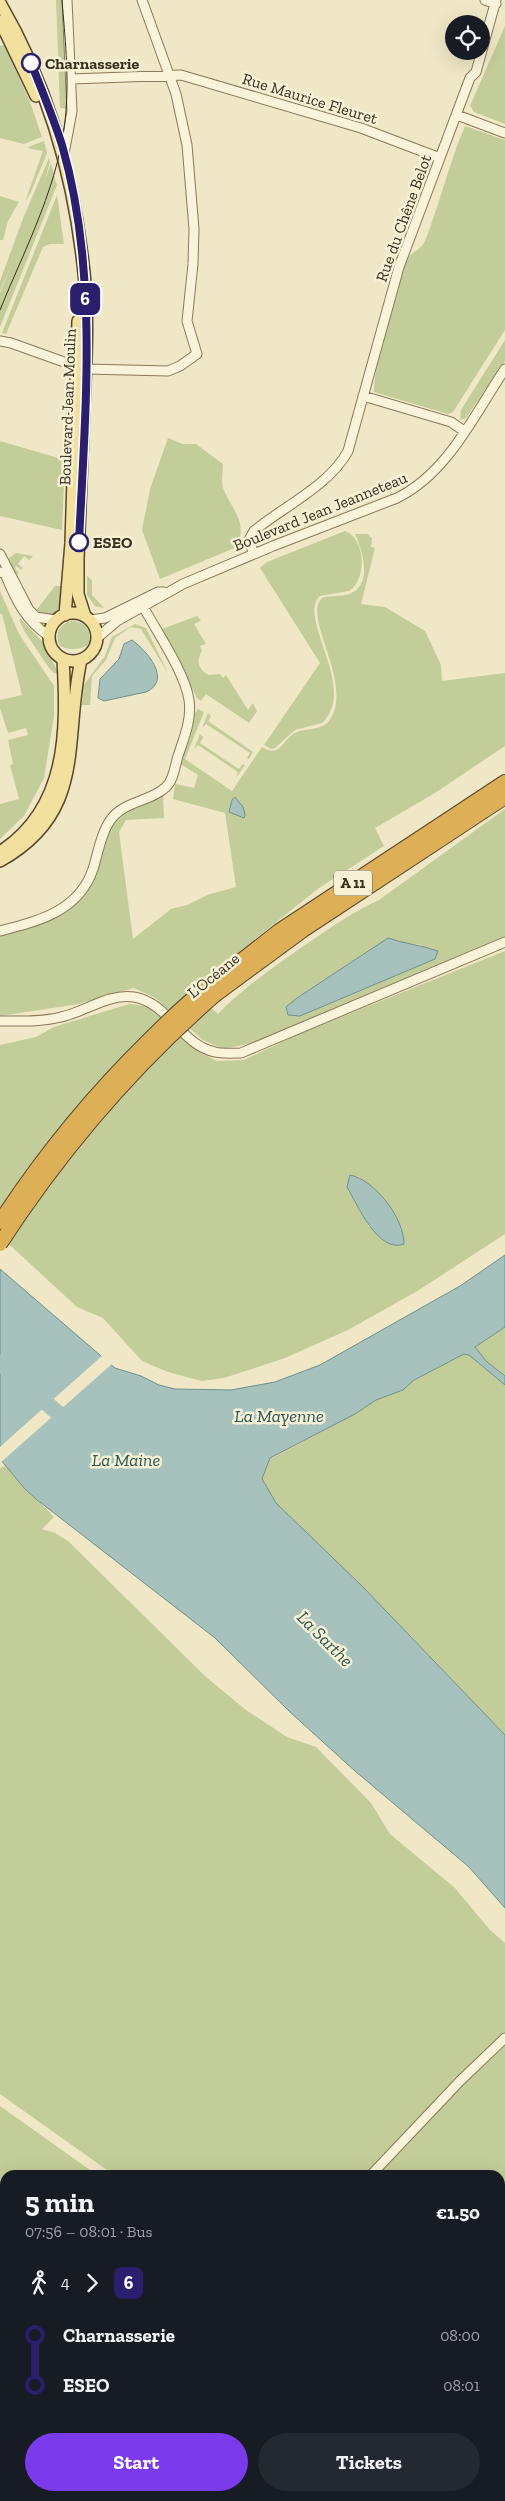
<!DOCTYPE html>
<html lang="en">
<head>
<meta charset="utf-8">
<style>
	:root { --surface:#171b24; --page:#242831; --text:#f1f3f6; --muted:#9ea1a6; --accent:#7c3aed }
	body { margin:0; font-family:"Zilla Slab",serif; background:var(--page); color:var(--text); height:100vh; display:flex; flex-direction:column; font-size:19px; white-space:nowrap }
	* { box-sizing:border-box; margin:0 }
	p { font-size:16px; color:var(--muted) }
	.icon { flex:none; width:28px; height:28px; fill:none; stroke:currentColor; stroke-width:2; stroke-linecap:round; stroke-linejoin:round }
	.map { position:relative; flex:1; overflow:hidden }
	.side { position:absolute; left:0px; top:2170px; width:505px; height:331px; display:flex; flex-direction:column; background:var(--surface); border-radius:15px 15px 0 0; box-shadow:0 5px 20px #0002 }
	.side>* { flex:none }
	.badge { padding:0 10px; border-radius:8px; font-size:18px; line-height:32px }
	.buttons { position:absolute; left:445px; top:15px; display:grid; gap:10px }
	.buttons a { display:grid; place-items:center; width:45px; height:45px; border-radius:50%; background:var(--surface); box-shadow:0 5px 20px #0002; font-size:25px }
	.map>.badge { position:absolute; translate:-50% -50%; box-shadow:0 0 0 2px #fff }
	.legs { display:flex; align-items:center; gap:8px; height:55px; padding:0 25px; font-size:16px }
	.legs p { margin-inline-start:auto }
	.overview { display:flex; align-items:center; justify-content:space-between; height:85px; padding:0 25px }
	h1 { font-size:28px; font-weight:800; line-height:38px }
	.cta { display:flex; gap:10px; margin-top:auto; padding:10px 25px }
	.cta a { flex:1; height:58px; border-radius:30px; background:var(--accent); color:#fff; font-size:20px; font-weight:800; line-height:58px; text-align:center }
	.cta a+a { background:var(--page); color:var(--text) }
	ul { padding:0 25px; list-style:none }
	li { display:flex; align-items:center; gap:18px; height:50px; font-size:19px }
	li i { display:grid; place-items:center; width:8px; height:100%; margin:0 6px; background:currentColor }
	li i::after { content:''; width:12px; height:12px; margin:-6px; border:4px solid; border-radius:50%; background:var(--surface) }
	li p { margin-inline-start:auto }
	li:first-child i { background:linear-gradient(#0000 50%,currentColor 0) }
	li:last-child i { background:linear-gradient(currentColor 50%,#0000 0) }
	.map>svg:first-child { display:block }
</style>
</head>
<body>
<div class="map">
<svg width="505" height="2501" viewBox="0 0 505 2501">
	<rect width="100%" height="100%" fill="#efe7c6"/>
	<path fill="#c2cd99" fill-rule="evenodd" d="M56,0H64L69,109L60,108Z
		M505,26V124L474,112L470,106Z
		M4,45L30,102L42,137L24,144L0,138V46Z
		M465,126L505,140V330L453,412L448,414L374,392C375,357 393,292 407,260C411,252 422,249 425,241C440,203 449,163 465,126Z
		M44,141L47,153L31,192L25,202L43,151L31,149L28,147Z
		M49,158L50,162L43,186L51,163L55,179L50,193L55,180L57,185L0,327V293L12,264L0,291V281L24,216Z
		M57,195L64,244H50L43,247L6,334L2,333Z
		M0,196L19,202L8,221L3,240H0Z
		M505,340V361L466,418L460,420L461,410Z
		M168,438L183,444H196L223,464C223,471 221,481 223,488C232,511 248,520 237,547L160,579L142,530L150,489Z
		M0,441L65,460L62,530L0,516Z
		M345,531C366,539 367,580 349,591L320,596C296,617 359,689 322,723L295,730L275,748L271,749L264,745L320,663L260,568L267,562Z
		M355,534H367L372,538L371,547L375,548L361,604L385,607L425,631L441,665L442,681L505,673V746L435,793L375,828L384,846L319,888L191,990L218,1014C245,986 279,963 311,941C333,926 355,911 379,900L505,809V938L253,1043L223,1049L203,1040L155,998L134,988L79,1004L0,1016V936C28,927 58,921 79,899C102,875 99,837 121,814C131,804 150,800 163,795L164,818L126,820L119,832L133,939L171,909L187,905L210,894L236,887L225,813L173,799L175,784L194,788L198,775L179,763L191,713H195L198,709L204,712L185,759L232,791L262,747C280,757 280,744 293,734C303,727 319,732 328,722C357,687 301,617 322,598C331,595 341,597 349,594C374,586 362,549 355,534ZM388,938L399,942L421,945L435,959L300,1016L288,1015L286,1007L297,998Z
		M16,553L33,556L29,560L24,556L18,564L23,568L21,570L16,566L15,568L19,573L16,575L8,559Z
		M87,576L92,580V595L104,608L95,606L87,595Z
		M55,586H64C61,607 59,621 35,612Z
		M0,591L19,634L54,686V716L44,778L24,816L0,839V804L19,799L10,765L13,764L8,740L28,735L26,728L8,733L0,708V700L22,695L2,614H0Z
		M197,616L201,621L194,624L206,644L200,646L202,651C196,660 198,670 209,675L220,674L223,678L226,675L248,710L253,703L257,711L249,723L206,694L201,701L197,698L162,629Z
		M21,619L41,640L59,674L54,673L49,668L25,632L19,620Z
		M71,621C86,621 93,632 88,645C78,650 69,650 60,646C54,634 59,625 71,621Z
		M135,624L146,628L168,673L141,629L131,627L115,638L106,660L92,676L90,705H82L83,686L105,656L112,637Z
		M208,713L211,716L208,721L253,752L249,759L247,758L250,753L206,724L202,728Z
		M200,734L203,737L200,743L239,769L243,764L245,765L236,778L238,772L198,745L194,749Z
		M505,951V1234L419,1290L348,1330L285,1358L224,1378L202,1381L168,1372L142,1361L103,1318L77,1307L0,1236V1045L36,1037L54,1027L129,1004L145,1006L159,1015L199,1052L217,1061L244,1060L299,1034ZM350,1176L359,1177L385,1199L369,1227L347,1187Z
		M505,1327V1376L486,1361L475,1347Z
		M464,1354L469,1355L505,1385V1735L362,1586L276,1503L262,1479L270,1459L355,1414L376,1400L403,1390L414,1380Z
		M5,1466L54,1517L42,1529L55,1533L68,1541L206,1677L246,1710L287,1737L316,1747L371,1803L390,1834L455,1888L490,1930L505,1943V2033L393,2149L364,2175H114L0,2094V1468Z
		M505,2044V2229L500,2224V2175H375L457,2089Z
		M0,2106L97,2175H5V2243L0,2236Z
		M0,2252L5,2259V2323L1,2331Z
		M505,2266V2321L500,2328V2268Z
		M0,2372L5,2384V2464L0,2441Z
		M500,2414L505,2416V2487L500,2484Z
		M16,2496H49L51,2501H17Z
		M188,2496H378L377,2501H192Z
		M392,2496H489L497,2501H390Z"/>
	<path fill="#a7c2bd" stroke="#6e918c" d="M132,640C146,650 173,680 146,692L104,701L98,698L100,679L119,659L124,644Z
		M235,797L243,807L245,815L244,818L229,812L232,800Z
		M388,938C405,944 421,945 438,951L435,959L300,1016L288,1015L286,1007L297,998Z
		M350,1175C375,1180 404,1218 404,1244C378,1254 357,1204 347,1187Z
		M505,1255V1327L475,1347L486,1361L505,1376V1385L469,1355L464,1354L414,1380L403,1390L376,1400L355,1414L270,1458L262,1479L276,1503L362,1586L505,1735V1908L469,1867L355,1771L290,1712L215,1638L36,1499L25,1489L0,1459V1269L115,1368L141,1376L159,1385L175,1389L231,1390L275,1382L320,1365L460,1286Z"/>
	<path fill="#efe7c6" d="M103,1355L113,1363L0,1463V1447L49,1403L57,1411L49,1403Z"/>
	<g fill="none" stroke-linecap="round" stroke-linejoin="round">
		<path stroke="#a7c2bd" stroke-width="16" d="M0,1363L74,1427"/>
		<defs>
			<path id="minor" d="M485,0L496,4
				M72,79L181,75L361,128L440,158
				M457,115L505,133
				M64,154L72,111L67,0
				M0,341L11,343L78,367
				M85,369L168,371L180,366L197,354L187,321L193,264L194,229L187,145L176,94L142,0
				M363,396L451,422L464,431
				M0,554L29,610L36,617L56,620
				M253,554L250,538L254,531C284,506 329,486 348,451L399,267L470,78L476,72L496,0
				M0,572L5,574C16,600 25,620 49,636
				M90,620L105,618L158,592H164
				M97,638L117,621L183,584L273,546L397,498C448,473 474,415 505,369
				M0,931C39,921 79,911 93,869C98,854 100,836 109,822C123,800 149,803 166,787C174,780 175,765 178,756C184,738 192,719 189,700C185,673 157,632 144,608
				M0,1021C20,1021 42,1022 61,1017C85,1012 109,993 134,997C169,1003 181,1045 215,1052C223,1054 232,1053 241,1053L505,942
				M371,2175L461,2080L505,2038
				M500,2492L505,2495
				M382,2501L383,2496"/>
			<path id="major" d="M0,3C50,89 76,184 85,283C88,323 86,364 84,404C82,455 80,507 78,559V594L85,616
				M0,21L36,96
				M49 637a24 24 0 1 1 48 0a24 24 0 1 1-48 0Z
				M65,615L71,543L78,321
				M0,852C68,808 67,731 63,659
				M0,861C88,812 63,741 81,660"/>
			<path id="highway" d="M205,989L279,931L505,782
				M216,994L303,930L505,797"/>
		</defs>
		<use href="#minor" stroke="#8a795b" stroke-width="11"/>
		<use href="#major" stroke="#58462f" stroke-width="14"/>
		<use href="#highway" stroke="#58462f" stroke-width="16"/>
		<use href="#minor" stroke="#f9f3d9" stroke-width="9"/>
		<use href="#major" stroke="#f1e09e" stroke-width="11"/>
		<use href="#highway" stroke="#ddb057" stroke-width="14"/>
		<path stroke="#3a2f1f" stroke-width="1" d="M0,310C26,246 61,181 66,111C69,74 65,37 62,0"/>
		<defs>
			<path id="highway-bridge" d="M0,1222C43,1156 93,1095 149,1040C167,1022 185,1004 205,989
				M0,1244C61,1150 132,1067 216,994"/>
		</defs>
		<use href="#highway-bridge" stroke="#58462f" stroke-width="16" stroke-linecap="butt"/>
		<use href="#highway-bridge" stroke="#ddb057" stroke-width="14"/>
	</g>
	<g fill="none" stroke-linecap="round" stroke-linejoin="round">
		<defs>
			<path id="line-1" d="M31,63C42,90 53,117 62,145C99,273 85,411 79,542"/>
		</defs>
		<use href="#line-1" stroke="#fff" stroke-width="11"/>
		<use href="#line-1" stroke="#291f6c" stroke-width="8"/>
	</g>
	<g fill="#fff" stroke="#291f6c" stroke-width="2.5">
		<circle cx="31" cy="63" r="9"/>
		<circle cx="79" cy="542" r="9"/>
	</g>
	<g text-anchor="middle" stroke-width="5" stroke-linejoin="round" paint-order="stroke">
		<rect fill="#f6f0d5" stroke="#726956" stroke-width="1" x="334" y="870.5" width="38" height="25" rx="4"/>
		<g font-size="15" font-weight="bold" fill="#3a2f1f">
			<text x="353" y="888">A 11</text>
		</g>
		<g font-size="16" font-weight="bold" fill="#3a2f1f" stroke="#f6f0d5" text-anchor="start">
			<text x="45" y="69">Charnasserie</text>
			<text x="93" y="548">ESEO</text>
		</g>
		<g font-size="16" fill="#3a2f1f" stroke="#f6f0d5">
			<text transform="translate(310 98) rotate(17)" y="6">Rue Maurice Fleuret</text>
			<text transform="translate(403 218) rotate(-70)" y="6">Rue du Chêne Belot</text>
			<text transform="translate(67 407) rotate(-88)" y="6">Boulevard Jean Moulin</text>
			<text transform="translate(320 511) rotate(-22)" y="6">Boulevard Jean Jeanneteau</text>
			<text transform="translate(213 975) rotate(-39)" y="6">L’Océane</text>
		</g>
		<g font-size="18" font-style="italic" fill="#2e585a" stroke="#f6f0d5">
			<text x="279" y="1422">La Mayenne</text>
			<text x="126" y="1466">La Maine</text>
			<text transform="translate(325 1639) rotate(45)" y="6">La Sarthe</text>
		</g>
	</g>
</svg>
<div class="buttons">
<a><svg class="icon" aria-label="locate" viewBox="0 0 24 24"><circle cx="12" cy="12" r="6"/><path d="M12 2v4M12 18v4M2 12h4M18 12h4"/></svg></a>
</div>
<b class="badge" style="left:85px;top:299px;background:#291f6c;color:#fff">6</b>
<section class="side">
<div class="overview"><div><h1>5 min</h1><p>07:56 – 08:01 · Bus</p></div><b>€1.50</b></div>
<div class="legs"><svg class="icon" aria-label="walk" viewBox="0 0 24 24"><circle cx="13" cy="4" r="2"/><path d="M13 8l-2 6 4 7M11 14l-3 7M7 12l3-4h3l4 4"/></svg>4<svg class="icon" aria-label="forward" viewBox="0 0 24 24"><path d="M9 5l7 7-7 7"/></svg><b class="badge" style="background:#291f6c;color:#fff">6</b></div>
<ul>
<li><i style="color:#291f6c"></i><b>Charnasserie</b><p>08:00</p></li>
<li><i style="color:#291f6c"></i><b>ESEO</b><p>08:01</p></li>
</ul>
<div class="cta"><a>Start</a><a>Tickets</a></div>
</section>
</div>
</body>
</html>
